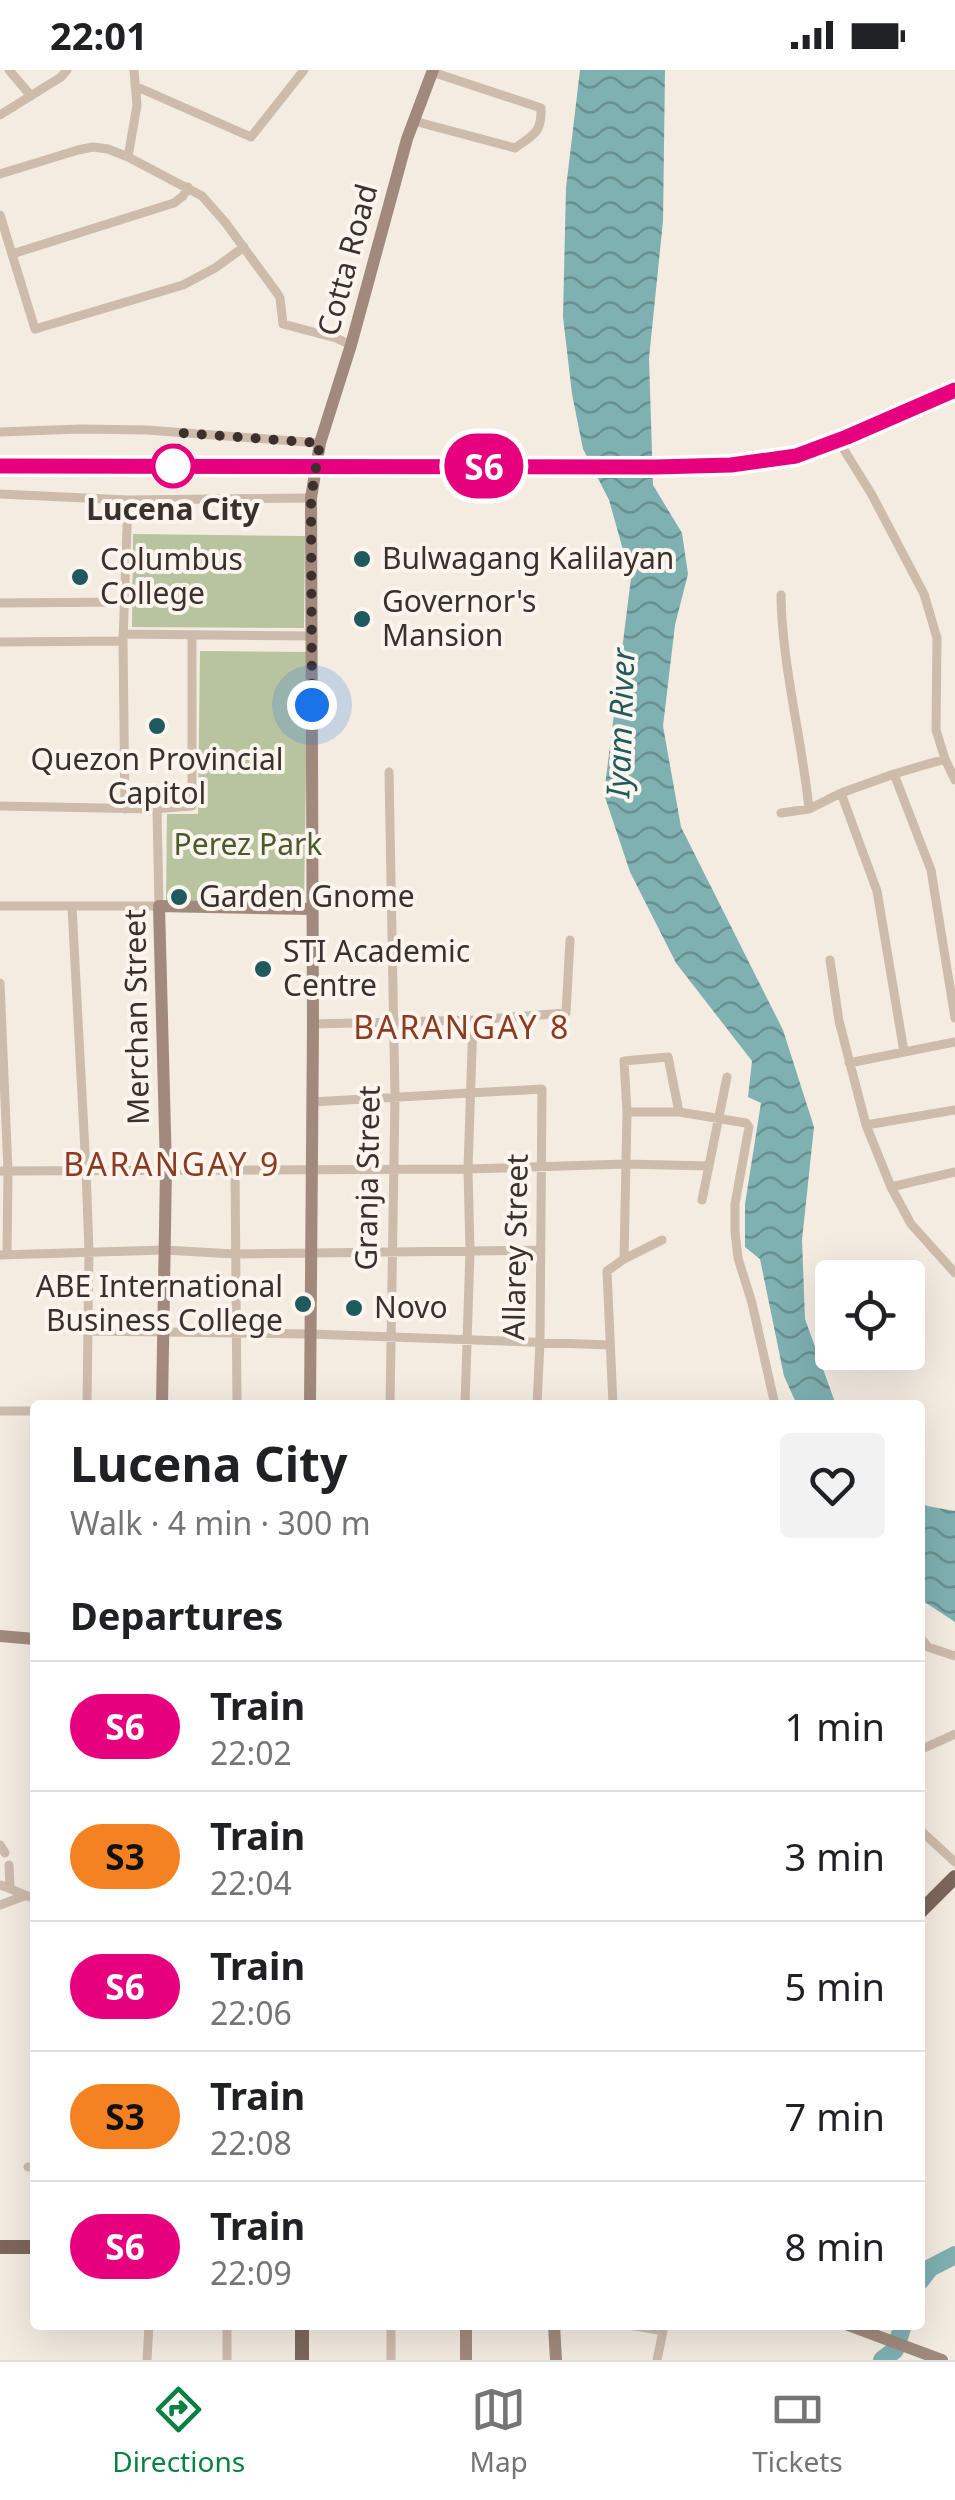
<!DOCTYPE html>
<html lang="en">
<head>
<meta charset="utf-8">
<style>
	:root { --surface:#fff; --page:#f2f2f2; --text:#202124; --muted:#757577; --line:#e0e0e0; --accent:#0b8043 }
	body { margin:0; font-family:"Noto Sans",sans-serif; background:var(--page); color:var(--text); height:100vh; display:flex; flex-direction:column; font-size:38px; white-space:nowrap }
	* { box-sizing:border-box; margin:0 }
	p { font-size:32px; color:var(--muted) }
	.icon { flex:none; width:55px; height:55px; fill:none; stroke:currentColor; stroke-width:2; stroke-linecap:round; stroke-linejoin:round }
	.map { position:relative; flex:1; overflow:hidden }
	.sheet { position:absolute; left:30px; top:1330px; width:895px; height:930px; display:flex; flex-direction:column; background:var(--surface); border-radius:10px; box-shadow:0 10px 40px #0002 }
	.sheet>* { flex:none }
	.badge { padding:0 20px; border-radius:32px; font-size:35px; line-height:65px }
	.tools { position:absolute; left:815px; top:1190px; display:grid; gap:20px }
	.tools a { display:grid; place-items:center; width:110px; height:110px; border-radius:10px; background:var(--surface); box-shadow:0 10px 40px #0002; font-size:50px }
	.you { position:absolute; width:50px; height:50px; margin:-25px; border:8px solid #fff; border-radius:50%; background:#1a73e8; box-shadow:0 0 0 15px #1a73e833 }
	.map>.badge { position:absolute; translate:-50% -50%; box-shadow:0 0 0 5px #fff }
	h2 { padding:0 40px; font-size:38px; line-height:90px }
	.round { display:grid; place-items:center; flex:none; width:105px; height:105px; border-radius:10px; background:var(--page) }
	.headline { display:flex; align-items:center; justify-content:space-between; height:170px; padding:0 40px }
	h1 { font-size:48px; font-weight:700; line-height:75px }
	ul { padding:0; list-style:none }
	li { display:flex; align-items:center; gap:30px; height:130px; padding:0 40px; border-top:2px solid var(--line) }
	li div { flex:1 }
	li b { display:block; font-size:38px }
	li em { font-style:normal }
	li .badge { min-width:110px; font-weight:700; text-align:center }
	.status { display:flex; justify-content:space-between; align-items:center; height:70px; padding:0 50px; background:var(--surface); direction:ltr }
	.status svg { height:28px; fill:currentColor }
	.tab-bar { display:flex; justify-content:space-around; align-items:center; height:140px; border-top:2px solid var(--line); background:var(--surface); font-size:28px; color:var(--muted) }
	.tab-bar a { display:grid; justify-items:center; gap:5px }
	.tab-bar .on { color:var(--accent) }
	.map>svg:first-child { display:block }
</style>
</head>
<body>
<div class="status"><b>22:01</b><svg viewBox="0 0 49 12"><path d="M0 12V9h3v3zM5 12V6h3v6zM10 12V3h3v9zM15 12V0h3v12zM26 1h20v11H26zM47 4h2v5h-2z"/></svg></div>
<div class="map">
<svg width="955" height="2290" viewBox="0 0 955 2290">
	<defs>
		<pattern id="water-waves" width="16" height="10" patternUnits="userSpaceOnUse" patternTransform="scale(2.5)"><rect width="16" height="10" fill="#7fb0b2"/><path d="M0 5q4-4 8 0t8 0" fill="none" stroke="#699091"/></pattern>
	</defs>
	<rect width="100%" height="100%" fill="#f4ebe1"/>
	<path fill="#b8c4a0" d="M133,464L305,466L304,558L132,557Z
		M200,581L308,582L304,833L166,832L167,744H198Z"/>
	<path fill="url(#water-waves)" d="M580,0H665L663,151L649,288L653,415L682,463L688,504L675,555L663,656L681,757L783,960L814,1057L802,1170L805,1249L836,1335H797L784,1306L760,1189L745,1177V1134L761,1033L748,1027L752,991L676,893L630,802L604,724L631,508L609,430L583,379L572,324L563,247L566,118Z
		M920,1432L927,1436L955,1441V1552L920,1529Z"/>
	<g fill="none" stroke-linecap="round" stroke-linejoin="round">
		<path stroke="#7fb0b2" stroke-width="2.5" d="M895,2280V2290"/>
		<path stroke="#7fb0b2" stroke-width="18" d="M920,2211L930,2198L955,2185
			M882,2290L895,2280L903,2255"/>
		<path stroke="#cdbbac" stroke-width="9" d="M9,0L31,26
			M135,16L251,67L304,0
			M0,45L61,7L67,0
			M414,51L515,78C533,65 542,63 541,38L432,2
			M128,87L137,35L134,0
			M0,104L78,80L93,77L108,79L128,87L202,126L225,152L277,223L280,228L283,254L336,268L351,275
			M0,145L35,259L183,215L215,198L244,177
			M12,184L174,133L183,126L188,117
			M0,362L80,359L147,360L320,373
			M838,370L872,425L924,524L937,568L936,660L945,689L955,710
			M0,424L128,430L311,428
			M781,525C782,597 802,668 809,739
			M0,533L125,532
			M123,564L313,566
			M0,572L123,571
			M389,702L395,1027L390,1335
			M894,704L931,800L955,948
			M841,723L877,821L904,982
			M0,736L153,739L192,736V565
			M125,739L123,571L128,430
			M781,743L809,739L841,723L894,704L945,689
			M0,836H159L157,739
			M72,837L86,1100L89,1181L87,1335
			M830,890L839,951L866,1055L891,1117L911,1154L955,1203
			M0,913L8,1101L7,1184
			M313,954L473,950L566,943L570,870
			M849,993L955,972
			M312,1032L542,1019L540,1272L537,1335
			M627,1042H679L746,1053L749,1057L735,1134V1162L738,1188L752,1233L775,1335
			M866,1055L955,1040
			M235,1099L237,1335
			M0,1101L468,1099L626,1094L708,1096
			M891,1117L955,1102
			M702,1130L727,1007
			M0,1185L164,1180L235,1184L541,1180
			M624,1189L662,1170
			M88,1261L310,1264L610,1275
			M465,1335L470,1181L468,1099L473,950
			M613,1335L607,1201L624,1189L627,1042L624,991L668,987L679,1042
			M0,1341H35
			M920,1567L928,1577L955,1586
			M920,1680L955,1664
			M920,1760L955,1792
			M0,1775L5,1783
			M9,1795L10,1818
			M0,1815C13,1818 22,1826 35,1828
			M0,1835L24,1826
			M28,2097H35
			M391,2255V2290
			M630,2255L663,2261L657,2290
			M147,2290L149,2255
			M227,2290V2255"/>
		<path stroke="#a18a7d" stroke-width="12" d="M162,1335L166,1099L159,836L311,839
			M310,1335L313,954L311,428L320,373L351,275L407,69L433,0
			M0,1566L35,1569
			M466,2255V2290
			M554,2255L556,2290
			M848,2255L942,2290"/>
		<path stroke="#7d675c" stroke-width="14" d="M920,1842L955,1807
			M0,2177H35
			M302,2290V2255"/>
		<defs>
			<path id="rail" d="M0,396L655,397C701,396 750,397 796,386C848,372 905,342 955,320"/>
		</defs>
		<use href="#rail" stroke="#3b302b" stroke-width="6"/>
		<use href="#rail" stroke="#fbf5ee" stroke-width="2.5" stroke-dasharray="8" stroke-linecap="butt"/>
	</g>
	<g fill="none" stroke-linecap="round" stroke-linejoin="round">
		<defs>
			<path id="line" d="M0,396L655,397L731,395L796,386L847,367L955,320"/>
		</defs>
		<use href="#line" stroke="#fff" stroke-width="22"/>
		<use href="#line" stroke="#e6007e" stroke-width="15"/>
		<path stroke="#3b302b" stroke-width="10" stroke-dasharray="0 18" d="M173,396L182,363L320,373L311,428L312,635"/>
	</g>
	<circle fill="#fff" stroke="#e6007e" stroke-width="5" cx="173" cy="396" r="20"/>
	<g fill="#1f5a5e" stroke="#fbf5ee" stroke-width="4">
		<circle cx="362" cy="489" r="10"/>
		<circle cx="80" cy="507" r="10"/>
		<circle cx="362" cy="549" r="10"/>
		<circle cx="157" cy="656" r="10"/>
		<circle cx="179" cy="827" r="10"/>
		<circle cx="263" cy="899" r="10"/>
		<circle cx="303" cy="1234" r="10"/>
		<circle cx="354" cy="1238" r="10"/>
	</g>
	<g text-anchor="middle" stroke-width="8" stroke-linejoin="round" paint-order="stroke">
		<g font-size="30" fill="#3b302b" stroke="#fbf5ee">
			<text transform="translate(348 190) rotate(-75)" y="10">Cotta Road</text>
			<text transform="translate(137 947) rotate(-91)" y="10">Merchan Street</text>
			<text transform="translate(368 1108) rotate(-89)" y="10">Granja Street</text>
			<text transform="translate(516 1177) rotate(-89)" y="10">Allarey Street</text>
		</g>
		<g font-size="30" font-weight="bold" fill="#3b302b" stroke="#fbf5ee">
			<text x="173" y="450">Lucena City</text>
		</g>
		<g font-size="30" fill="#3b302b" stroke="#fbf5ee" text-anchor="start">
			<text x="382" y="499">Bulwagang Kalilayan</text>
			<text x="100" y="500">Columbus<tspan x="100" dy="34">College</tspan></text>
			<text x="382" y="542">Governor's<tspan x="382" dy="34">Mansion</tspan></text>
			<text x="157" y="700" text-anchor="middle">Quezon Provincial<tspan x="157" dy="34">Capitol</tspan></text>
			<text x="199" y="837">Garden Gnome</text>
			<text x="283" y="892">STI Academic<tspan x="283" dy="34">Centre</tspan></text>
			<text x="283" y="1227" text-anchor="end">ABE International<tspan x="283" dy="34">Business College</tspan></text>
			<text x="374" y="1248">Novo</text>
		</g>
		<g font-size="30" fill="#4a5a2e" stroke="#fbf5ee">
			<text x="248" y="785">Perez Park</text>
		</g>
		<g font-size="32" font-style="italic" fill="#1f5a5e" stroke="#fbf5ee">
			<text transform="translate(621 653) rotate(-88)" y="11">Iyam River</text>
		</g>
		<g font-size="32" letter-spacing="2.5" fill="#8c3b22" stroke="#fbf5ee">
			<text x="462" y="969">BARANGAY 8</text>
			<text x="172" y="1106">BARANGAY 9</text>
		</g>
	</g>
</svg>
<div class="tools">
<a><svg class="icon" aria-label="locate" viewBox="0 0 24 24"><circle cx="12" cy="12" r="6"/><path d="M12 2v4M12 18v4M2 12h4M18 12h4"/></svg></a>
</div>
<div class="you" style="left:312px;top:635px"></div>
<b class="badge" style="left:484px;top:396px;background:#e6007e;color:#fff">S6</b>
<section class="sheet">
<div class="headline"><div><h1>Lucena City</h1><p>Walk · 4 min · 300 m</p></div><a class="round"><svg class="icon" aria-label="heart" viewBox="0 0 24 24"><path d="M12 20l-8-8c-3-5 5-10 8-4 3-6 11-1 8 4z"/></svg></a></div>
<h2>Departures</h2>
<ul>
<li><span class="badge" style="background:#e6007e;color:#fff">S6</span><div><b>Train</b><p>22:02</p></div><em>1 min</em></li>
<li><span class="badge" style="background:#f58220;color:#111">S3</span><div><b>Train</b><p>22:04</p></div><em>3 min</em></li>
<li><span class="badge" style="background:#e6007e;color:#fff">S6</span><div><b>Train</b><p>22:06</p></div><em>5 min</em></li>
<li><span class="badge" style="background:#f58220;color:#111">S3</span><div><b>Train</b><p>22:08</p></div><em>7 min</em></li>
<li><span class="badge" style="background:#e6007e;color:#fff">S6</span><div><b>Train</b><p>22:09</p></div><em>8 min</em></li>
</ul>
</section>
</div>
<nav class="tab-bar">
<a class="on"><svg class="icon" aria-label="directions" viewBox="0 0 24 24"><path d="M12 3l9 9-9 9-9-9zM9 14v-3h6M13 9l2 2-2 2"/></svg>Directions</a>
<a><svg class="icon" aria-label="map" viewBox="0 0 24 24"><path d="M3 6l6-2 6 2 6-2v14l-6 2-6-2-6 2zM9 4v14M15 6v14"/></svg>Map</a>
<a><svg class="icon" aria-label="tickets" viewBox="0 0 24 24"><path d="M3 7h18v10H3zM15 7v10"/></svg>Tickets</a>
</nav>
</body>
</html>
